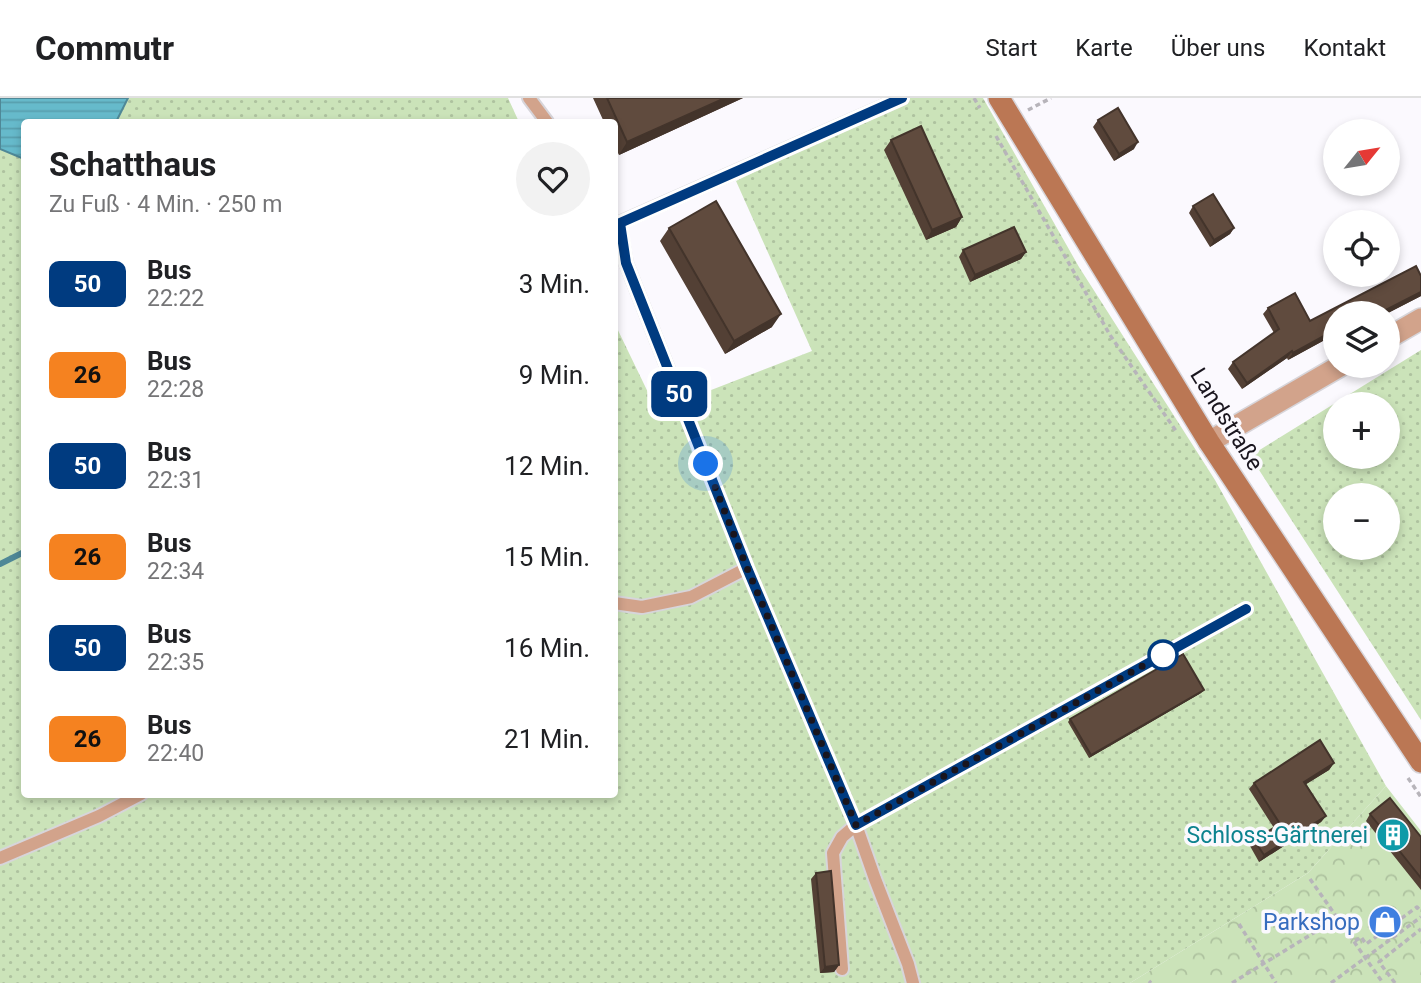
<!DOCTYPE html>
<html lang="de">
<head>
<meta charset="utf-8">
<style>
	:root { --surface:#fff; --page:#f2f2f2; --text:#202124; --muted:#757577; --line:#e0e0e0 }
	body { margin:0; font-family:Roboto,sans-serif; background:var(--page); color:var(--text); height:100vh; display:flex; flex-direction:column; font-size:26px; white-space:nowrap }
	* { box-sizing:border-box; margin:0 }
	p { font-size:23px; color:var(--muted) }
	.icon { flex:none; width:38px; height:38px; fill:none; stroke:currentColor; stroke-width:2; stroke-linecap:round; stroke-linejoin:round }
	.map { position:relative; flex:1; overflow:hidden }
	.details { position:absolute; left:21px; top:21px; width:597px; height:679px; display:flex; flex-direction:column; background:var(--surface); border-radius:7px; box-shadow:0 4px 10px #0003 }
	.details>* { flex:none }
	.badge { padding:0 14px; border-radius:10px; font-size:24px; line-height:46px }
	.needle { width:46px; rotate:60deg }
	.buttons { position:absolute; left:1323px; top:21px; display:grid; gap:14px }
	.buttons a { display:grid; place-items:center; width:77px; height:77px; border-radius:50%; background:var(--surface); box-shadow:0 4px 10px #0003; font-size:35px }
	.you { position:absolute; width:35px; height:35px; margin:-18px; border:5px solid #fff; border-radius:50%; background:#1a73e8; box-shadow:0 0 0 10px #1a73e833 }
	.map>.badge { position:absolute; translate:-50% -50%; box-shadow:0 0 0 4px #fff }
	.round { display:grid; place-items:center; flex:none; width:74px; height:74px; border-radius:37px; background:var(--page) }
	.headline { display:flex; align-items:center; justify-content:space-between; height:119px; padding:0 28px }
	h1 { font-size:33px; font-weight:700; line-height:52px }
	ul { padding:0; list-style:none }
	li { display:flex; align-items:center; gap:21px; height:91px; padding:0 28px }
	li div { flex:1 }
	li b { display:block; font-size:26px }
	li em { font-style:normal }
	li .badge { min-width:77px; font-weight:700; text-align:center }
	header { display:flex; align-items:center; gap:42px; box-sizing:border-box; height:98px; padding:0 35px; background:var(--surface); border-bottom:2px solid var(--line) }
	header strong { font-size:33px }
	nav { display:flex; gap:38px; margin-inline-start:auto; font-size:24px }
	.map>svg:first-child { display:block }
</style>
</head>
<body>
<header>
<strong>Commutr</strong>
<nav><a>Start</a><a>Karte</a><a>Über uns</a><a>Kontakt</a></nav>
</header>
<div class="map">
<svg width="1421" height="885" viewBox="0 0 1421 885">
	<defs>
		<pattern id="grass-dots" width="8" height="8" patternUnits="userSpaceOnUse" patternTransform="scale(1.75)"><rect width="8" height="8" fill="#cbe3b9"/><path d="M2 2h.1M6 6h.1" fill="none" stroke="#aec29f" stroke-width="1.8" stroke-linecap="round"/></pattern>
		<pattern id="park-crowns" width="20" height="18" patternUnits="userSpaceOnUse" patternTransform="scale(1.75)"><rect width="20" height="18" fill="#cbe3b9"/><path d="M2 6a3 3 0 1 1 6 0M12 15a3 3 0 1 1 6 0" fill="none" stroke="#aec29f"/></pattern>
		<pattern id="water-rules" width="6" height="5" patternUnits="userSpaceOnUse" patternTransform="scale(1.75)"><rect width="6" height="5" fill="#66bacb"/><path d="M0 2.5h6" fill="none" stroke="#589fae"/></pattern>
	</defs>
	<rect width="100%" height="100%" fill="#fbf9fe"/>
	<path fill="url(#grass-dots)" fill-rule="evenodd" d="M0,0H508L519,24H24V696H614V224L657,313L812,253L736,83L903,0H983L1079,169L1215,382L1386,688L1308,775L1130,885H0Z
		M1421,252V622L1250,358ZM1335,306H1388V359H1335ZM1335,397H1388V450H1335Z"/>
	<path fill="url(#park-crowns)" d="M1386,688L1421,733V885H1130L1308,775Z"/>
	<path fill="url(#water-rules)" stroke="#4f8897" stroke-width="2" d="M0,0H128L116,24H24V61L0,51Z"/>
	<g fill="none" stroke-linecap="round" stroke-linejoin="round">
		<path stroke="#4f8897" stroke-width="6" d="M0,466L24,454"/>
		<defs>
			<path id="lane" d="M529,0L547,24
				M902,0L619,125L626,165L747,470L856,727L1246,511
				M614,505L642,509L691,499L747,470
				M0,760L99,718L141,696
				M842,871L833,755L842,739L856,727L875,781L908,866L913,885"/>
			<path id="street" d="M1388,240L1421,221
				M1209,344L1340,268"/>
			<path id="secondary" d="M999,0L1209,344L1421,664"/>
		</defs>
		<use href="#lane" stroke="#d7d5da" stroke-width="16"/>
		<use href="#street" stroke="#d7d5da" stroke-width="24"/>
		<use href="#secondary" stroke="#d7d5da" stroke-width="24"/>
		<path stroke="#b7b4ba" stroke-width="3.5" stroke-dasharray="5 3.5" stroke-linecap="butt" d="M974,0L980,10
			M1028,12L1051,0
			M996,38L1110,237L1176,333
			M1408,680L1421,699
			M1310,781L1383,885
			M1239,826L1276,885
			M1355,843L1361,839L1366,846L1417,809L1421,813
			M1149,883L1151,885
			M1232,885L1338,820
			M1331,885L1421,819
			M1395,885L1379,864L1421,831"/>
		<use href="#lane" stroke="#d2a38b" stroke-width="12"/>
		<use href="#street" stroke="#d2a38b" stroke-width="21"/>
		<use href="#secondary" stroke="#bb7754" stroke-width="21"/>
	</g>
	<path fill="#534035" d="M593,0H743L619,57L614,47V24H604Z
		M1098,22L1134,51L1114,63L1093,29Z
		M891,42L962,119L956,129L926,142L884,52Z
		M1193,108L1234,130L1230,136L1210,149L1189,115Z
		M669,130L772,229L725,256L660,143Z
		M963,152L1026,154L1021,161L970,184L959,159Z
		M1421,178V198L1388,215H1335V243L1332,238L1288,262L1287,260L1242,291L1228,271L1233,264L1274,235L1263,216L1268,210L1310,223Z
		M1201,595L1089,660L1068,624L1070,621Z
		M1334,665L1329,672L1306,686L1326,718L1321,724L1259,764L1250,748L1254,742L1274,730L1249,691L1254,685Z
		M1370,716L1421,739V792L1366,723Z
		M816,775L839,867L834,874L820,875L811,781Z"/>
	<path fill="#43342b" d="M725,0H743L619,57L627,44Z
		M1138,44L1134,51L1114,63L1119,56Z
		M962,119L956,129L926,142L932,132Z
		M1234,130L1230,136L1210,149L1214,142Z
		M1026,154L1021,161L970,184L975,177Z
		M1421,194V198L1388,215H1380Z
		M781,216L772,229L725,256L734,243Z
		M1335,232L1332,238L1288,262L1293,255Z
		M1292,253L1287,260L1242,291L1247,285Z
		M1204,592L1201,595L1089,660L1091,657Z
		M1334,665L1329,672L1300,690L1304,684Z
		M1326,718L1321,724L1259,764L1264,757Z
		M839,867L834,874L820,875L825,869Z"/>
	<path fill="#604b3e" stroke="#43342b" stroke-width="2" d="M607,0H725L627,44Z
		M1118,10L1138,44L1119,56L1098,22Z
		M921,28L962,119L932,132L891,42Z
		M1213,96L1234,130L1214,142L1193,108Z
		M716,103L781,216L734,243L669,130Z
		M1014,129L1026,154L975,177L963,152Z
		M1416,168L1421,178V194L1380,215H1335V232L1293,255L1292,253L1247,285L1233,264L1279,231L1268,210L1295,195L1310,223Z
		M1183,556L1204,592L1091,657L1070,621Z
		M1320,642L1334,665L1304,684L1326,718L1264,757L1254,742L1280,726L1254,685Z
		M1390,700L1421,739V780L1370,716Z
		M831,773L839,867L825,869L816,775Z"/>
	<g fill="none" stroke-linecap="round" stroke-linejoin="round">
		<defs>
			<path id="line" d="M902,0L620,125L626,165L747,470L856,727L1246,511"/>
		</defs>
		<use href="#line" stroke="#fff" stroke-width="16"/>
		<use href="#line" stroke="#003b80" stroke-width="10"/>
		<path stroke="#19151e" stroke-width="7" stroke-dasharray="0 12.6" d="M706,366L747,470L856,727L1173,551L1163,557"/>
	</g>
	<defs>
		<symbol id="building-disc" viewBox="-11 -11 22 22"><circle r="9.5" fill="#0f9aa8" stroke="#fbf9fe"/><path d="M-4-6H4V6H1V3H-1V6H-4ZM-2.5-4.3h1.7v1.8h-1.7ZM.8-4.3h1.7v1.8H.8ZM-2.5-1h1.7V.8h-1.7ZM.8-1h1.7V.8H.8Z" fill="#fff"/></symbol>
		<symbol id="shop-disc" viewBox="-11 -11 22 22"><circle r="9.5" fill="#3f7fe0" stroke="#fbf9fe"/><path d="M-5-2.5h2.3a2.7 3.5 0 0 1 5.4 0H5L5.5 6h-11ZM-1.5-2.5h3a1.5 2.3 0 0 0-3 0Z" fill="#fff"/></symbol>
	</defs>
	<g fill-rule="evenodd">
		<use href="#building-disc" x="1374" y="718" width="38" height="38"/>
		<use href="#shop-disc" x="1366" y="805" width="38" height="38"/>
	</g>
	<circle fill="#fff" stroke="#003b80" stroke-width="3.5" cx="1163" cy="557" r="14"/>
	<g text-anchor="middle" stroke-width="7" stroke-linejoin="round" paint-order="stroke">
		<g font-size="23" fill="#19151e" stroke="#fbf9fe">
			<text transform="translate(1227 321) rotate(58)" y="8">Landstraße</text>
		</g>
		<g font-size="23" fill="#0d838f" stroke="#fbf9fe" text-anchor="end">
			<text x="1368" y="745">Schloss-Gärtnerei</text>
		</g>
		<g font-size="23" fill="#366cbe" stroke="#fbf9fe" text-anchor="end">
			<text x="1360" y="832">Parkshop</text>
		</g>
	</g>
</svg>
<div class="buttons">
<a><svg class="needle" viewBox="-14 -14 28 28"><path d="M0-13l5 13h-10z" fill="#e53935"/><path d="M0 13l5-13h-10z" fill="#757577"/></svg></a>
<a><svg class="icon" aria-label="locate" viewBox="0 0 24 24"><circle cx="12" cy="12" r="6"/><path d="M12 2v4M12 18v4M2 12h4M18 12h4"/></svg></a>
<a><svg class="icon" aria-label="layers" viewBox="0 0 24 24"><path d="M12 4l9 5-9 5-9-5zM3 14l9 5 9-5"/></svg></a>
<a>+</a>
<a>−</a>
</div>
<div class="you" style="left:706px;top:366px"></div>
<b class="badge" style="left:679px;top:296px;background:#003b80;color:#fff">50</b>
<section class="details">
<div class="headline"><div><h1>Schatthaus</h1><p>Zu Fuß · 4 Min. · 250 m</p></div><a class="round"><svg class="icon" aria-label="heart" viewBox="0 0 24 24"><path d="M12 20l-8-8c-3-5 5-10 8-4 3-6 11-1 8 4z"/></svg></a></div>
<ul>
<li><span class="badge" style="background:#003b80;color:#fff">50</span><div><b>Bus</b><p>22:22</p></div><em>3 Min.</em></li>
<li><span class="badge" style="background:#f58220;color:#111">26</span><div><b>Bus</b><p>22:28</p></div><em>9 Min.</em></li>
<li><span class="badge" style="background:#003b80;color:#fff">50</span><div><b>Bus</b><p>22:31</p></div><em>12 Min.</em></li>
<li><span class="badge" style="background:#f58220;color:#111">26</span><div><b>Bus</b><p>22:34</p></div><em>15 Min.</em></li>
<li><span class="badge" style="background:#003b80;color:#fff">50</span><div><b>Bus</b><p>22:35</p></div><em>16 Min.</em></li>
<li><span class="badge" style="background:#f58220;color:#111">26</span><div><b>Bus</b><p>22:40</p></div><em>21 Min.</em></li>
</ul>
</section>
</div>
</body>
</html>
